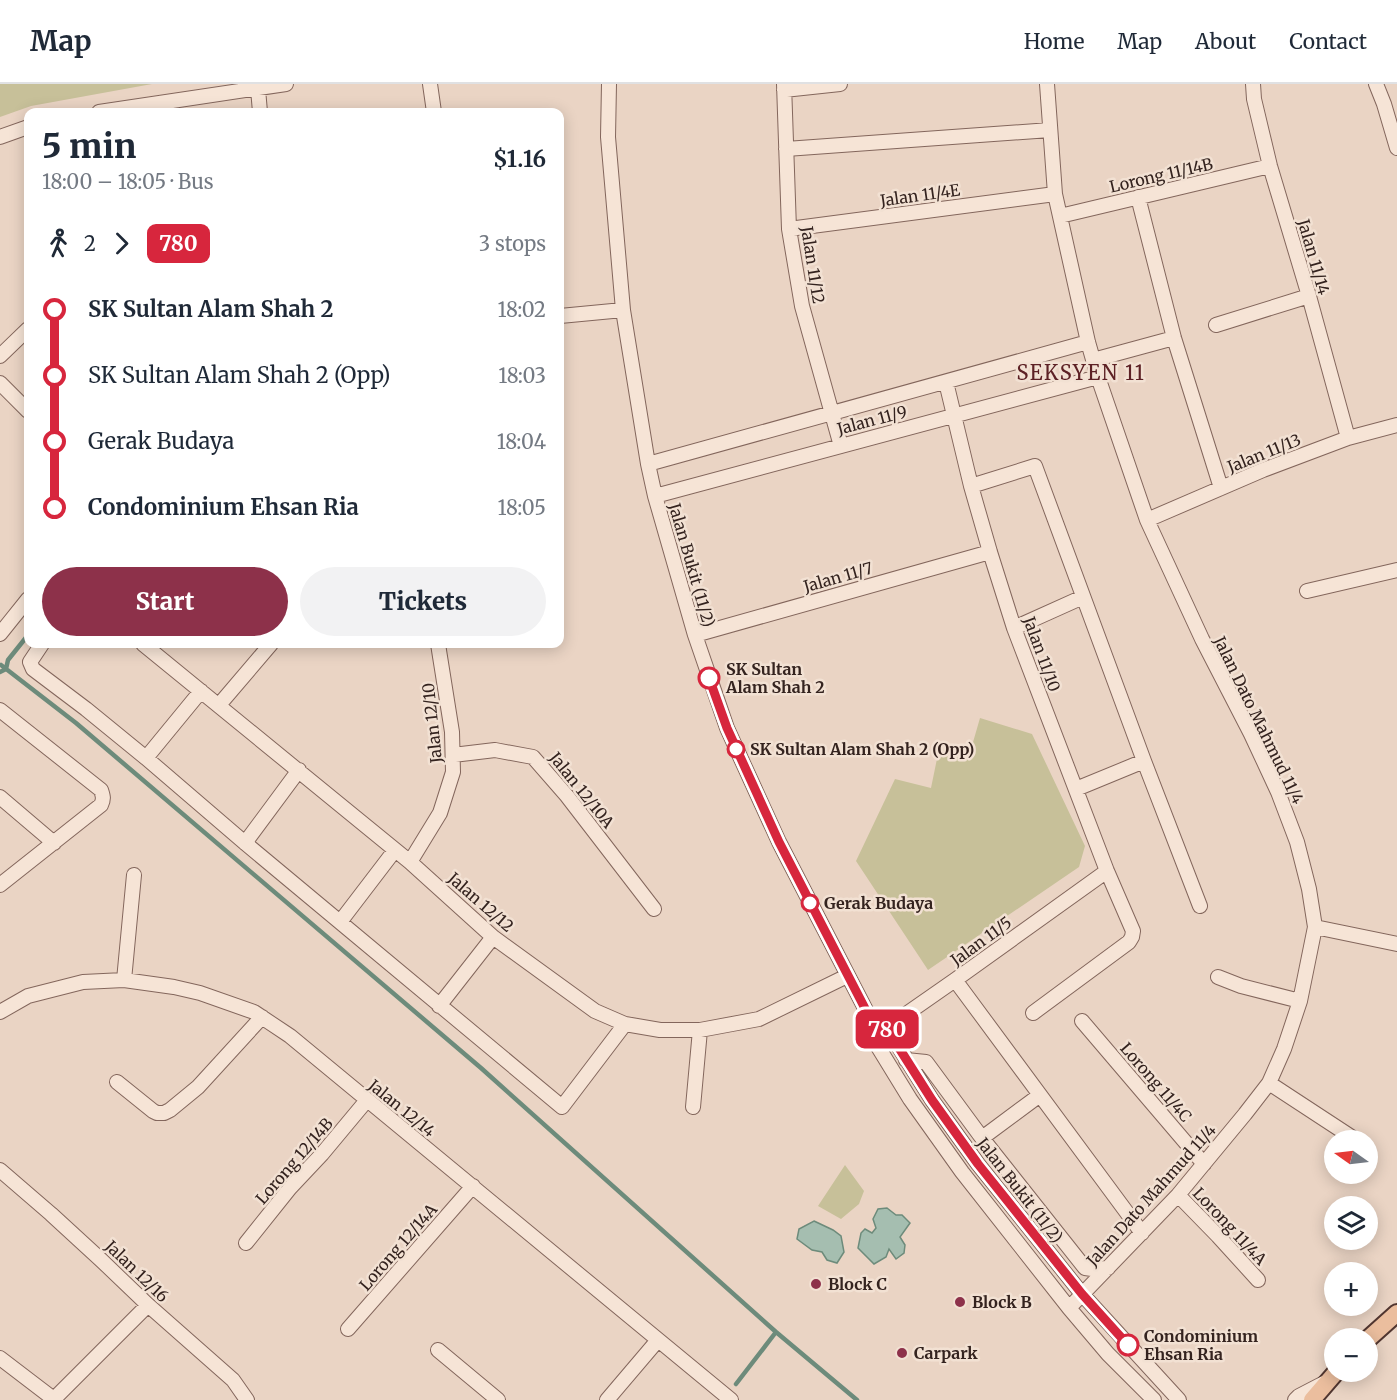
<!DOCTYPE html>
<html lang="en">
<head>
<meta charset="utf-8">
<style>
	:root { --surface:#fff; --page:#f2f2f3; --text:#1f2937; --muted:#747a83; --line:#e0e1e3; --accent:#8d314a }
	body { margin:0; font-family:Merriweather,serif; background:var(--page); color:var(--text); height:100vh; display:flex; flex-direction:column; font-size:22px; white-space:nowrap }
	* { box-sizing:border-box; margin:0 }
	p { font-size:20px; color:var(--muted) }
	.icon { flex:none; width:33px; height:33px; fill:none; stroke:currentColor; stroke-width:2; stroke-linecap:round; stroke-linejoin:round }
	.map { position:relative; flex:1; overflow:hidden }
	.panel { position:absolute; left:24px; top:24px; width:540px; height:540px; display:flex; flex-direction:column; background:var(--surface); border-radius:12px; box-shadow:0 3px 15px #0003 }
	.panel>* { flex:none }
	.badge { padding:0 12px; border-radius:9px; font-size:21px; line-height:39px }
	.needle { width:39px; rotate:284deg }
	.tools { position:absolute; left:1324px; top:1046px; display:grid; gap:12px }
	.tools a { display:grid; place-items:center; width:54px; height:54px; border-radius:50%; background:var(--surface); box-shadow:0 3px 15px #0003; font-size:30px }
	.map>.badge { position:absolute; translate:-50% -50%; box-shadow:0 0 0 3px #fff }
	.legs { display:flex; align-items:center; gap:9px; height:66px; padding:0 18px; font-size:20px }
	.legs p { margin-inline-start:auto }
	.summary { display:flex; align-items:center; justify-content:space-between; height:102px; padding:0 18px }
	h1 { font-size:33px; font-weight:800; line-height:45px }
	.cta { display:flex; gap:12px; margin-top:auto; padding:12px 18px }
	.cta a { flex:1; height:69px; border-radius:36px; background:var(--accent); color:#fff; font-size:24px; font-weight:800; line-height:69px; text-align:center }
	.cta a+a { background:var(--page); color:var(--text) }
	ul { padding:0 18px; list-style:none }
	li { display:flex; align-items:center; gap:21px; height:66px; font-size:22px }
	li i { display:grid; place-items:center; width:9px; height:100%; margin:0 8px; background:currentColor }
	li i::after { content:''; width:15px; height:15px; margin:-8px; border:4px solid; border-radius:50%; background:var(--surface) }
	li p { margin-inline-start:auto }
	li:first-child i { background:linear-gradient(#0000 50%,currentColor 0) }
	li:last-child i { background:linear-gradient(currentColor 50%,#0000 0) }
	header { display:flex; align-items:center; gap:36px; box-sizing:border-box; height:84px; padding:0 30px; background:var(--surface); border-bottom:2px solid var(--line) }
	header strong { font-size:28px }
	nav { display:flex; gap:33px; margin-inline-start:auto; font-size:21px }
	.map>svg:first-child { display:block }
</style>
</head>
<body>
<header>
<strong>Map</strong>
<nav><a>Home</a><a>Map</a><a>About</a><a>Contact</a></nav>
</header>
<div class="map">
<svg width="1397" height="1316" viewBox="0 0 1397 1316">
	<rect width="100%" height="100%" fill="#ead4c4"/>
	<path fill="#c7c099" d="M0,0H152L31,22L0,33Z
		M980,634L1032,650L1085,762L1079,783L928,886L856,777L895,695L931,704L939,665L969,672Z
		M845,1081L864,1107L859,1120L841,1135L818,1122Z"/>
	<path fill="#a5beb0" stroke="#6d8b7b" stroke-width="1.5" d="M887,1124L896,1131H902L910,1139L900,1153L905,1161L904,1169L896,1175L889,1165L886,1173L874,1180L858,1164L861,1149L865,1145L872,1149L876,1144L873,1135L878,1125Z
		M814,1137L833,1146L841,1152L844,1168L837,1179L827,1176L822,1168L812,1166L797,1155L799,1145Z"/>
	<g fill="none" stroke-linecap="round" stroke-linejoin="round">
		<path stroke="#6d8b7b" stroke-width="4.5" d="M1,581L76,639L481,984L776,1248L857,1316
			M0,588L6,585L8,576L28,551
			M736,1300L776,1248"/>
		<defs>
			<path id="minor" d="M430,0L434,28
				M609,0L608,53L623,226L648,380L655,412L695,551L727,644L779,758L871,936L872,953L910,1015L962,1088L1069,1224L1108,1270L1154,1316
				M784,0L789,145L802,222L841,362
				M1047,0L1055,110L1088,258L1098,293L1147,436L1202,555L1251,650L1278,708L1297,758L1309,805L1315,843L1300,917L1284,965L1269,999L1245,1030L1178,1111L1069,1224
				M1253,0L1254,15L1270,82L1309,212L1348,354
				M1376,0L1384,20L1397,64
				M258,5L260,28
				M784,6L840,0
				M99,28L286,0
				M0,53L28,43
				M786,65L1050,46
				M1138,113L1174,254L1221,404
				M1060,132L1270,82
				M789,145L1055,110
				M560,232L623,226
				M1216,241L1309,212
				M0,272L28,245
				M1093,276L1174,254
				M946,298L971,402L990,468L1014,544L1107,787L1133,847L1132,853L1129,858L1033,929
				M0,299L28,327
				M648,380L1088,258
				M971,402L1035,382L1144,677L1200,822
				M655,412L1098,293
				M1147,436L1263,386L1348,354L1397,341
				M1307,507L1397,486
				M1014,544L1083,513
				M0,550L28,515
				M695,551L990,468
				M42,560L30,578L33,585L86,625L146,674L245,759L562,1023L625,940
				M143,560L410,778L493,853L595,927L625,940L660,946H700L759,935L847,892
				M219,621L271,560
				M0,626L101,706C103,712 104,715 101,721L0,801
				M453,671L495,666L533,673L567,712L654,825
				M146,674L201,607
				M1076,705L1144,677
				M0,713L54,759
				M245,759L299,686
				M410,778L440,729L453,688L452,648L438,560
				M340,838L395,766
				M1315,843L1397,860
				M1218,893L1241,902L1300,917
				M124,896L134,791
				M955,896L1142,1149
				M439,922L493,853
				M0,928L28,912L83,898L124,896L174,903L200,909L254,928L290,952L731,1316
				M871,936L887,944L932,1016L978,1080L1082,1210L1179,1316
				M1082,937L1204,1080
				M879,949L955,896L1107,787
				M906,976L926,978L982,1054L1085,1184L1092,1185L1108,1184
				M117,998L153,1027L157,1029H164L170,1026L198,1003L262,933
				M1269,999L1356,1056
				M693,1023L700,946
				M982,1054L1040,1011
				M0,1086L51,1130L100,1175L148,1221L233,1296L247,1316
				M1178,1111L1218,1152L1258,1196
				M246,1159L290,1104L322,1070L367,1016
				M348,1245L473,1102
				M438,1266L498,1316
				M0,1274L55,1316
				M54,1315L148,1221
				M607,1316L658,1256
				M1295,1316L1299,1312L1324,1299"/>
			<path id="major" d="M1368,1255L1397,1229
				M1312,1316L1337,1287"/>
		</defs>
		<use href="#minor" stroke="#83665c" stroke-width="16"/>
		<use href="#major" stroke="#513630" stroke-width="20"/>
		<use href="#minor" stroke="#f6e4d6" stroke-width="14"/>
		<use href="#major" stroke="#ebbe9e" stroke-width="16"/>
	</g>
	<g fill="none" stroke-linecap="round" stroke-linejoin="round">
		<defs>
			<path id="line-1" d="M709,594L727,644L779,758L871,936L887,945L932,1016L978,1080L1082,1210L1128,1261"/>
		</defs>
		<use href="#line-1" stroke="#fff" stroke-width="14"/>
		<use href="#line-1" stroke="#d7263d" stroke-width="9"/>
	</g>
	<g fill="#fff" stroke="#d7263d" stroke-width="3">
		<circle cx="709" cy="594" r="10"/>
		<circle cx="736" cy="665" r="8"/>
		<circle cx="810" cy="819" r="8"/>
		<circle cx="1128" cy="1261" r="10"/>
	</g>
	<g fill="#8d314a" stroke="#f2e1d3" stroke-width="2">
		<circle cx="816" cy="1200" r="6"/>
		<circle cx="960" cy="1218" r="6"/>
		<circle cx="902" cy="1269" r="6"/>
	</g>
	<g text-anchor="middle" stroke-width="5" stroke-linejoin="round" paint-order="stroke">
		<g font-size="16" fill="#34231f" stroke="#f2e1d3">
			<text transform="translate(1161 91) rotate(-13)" y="6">Lorong 11/14B</text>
			<text transform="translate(920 111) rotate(-8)" y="6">Jalan 11/4E</text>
			<text transform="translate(1314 173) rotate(74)" y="6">Jalan 11/14</text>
			<text transform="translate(813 181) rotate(81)" y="6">Jalan 11/12</text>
			<text transform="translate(872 336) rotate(-15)" y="6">Jalan 11/9</text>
			<text transform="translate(1264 369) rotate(-22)" y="6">Jalan 11/13</text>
			<text transform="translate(692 481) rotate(74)" y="6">Jalan Bukit (11/2)</text>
			<text transform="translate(838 493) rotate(-16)" y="6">Jalan 11/7</text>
			<text transform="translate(1042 570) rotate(70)" y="6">Jalan 11/10</text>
			<text transform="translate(1259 636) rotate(64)" y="6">Jalan Dato Mahmud 11/4</text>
			<text transform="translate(432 639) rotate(-96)" y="6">Jalan 12/10</text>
			<text transform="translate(582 706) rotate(51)" y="6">Jalan 12/10A</text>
			<text transform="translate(481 818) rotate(41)" y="6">Jalan 12/12</text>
			<text transform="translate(981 857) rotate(-36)" y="6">Jalan 11/5</text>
			<text transform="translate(1156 998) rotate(49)" y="6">Lorong 11/4C</text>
			<text transform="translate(402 1024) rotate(39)" y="6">Jalan 12/14</text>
			<text transform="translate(294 1077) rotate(-49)" y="6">Lorong 12/14B</text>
			<text transform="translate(1020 1106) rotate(52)" y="6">Jalan Bukit (11/2)</text>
			<text transform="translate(1151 1111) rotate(-48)" y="6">Jalan Dato Mahmud 11/4</text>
			<text transform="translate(1230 1142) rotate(47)" y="6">Lorong 11/4A</text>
			<text transform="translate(398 1163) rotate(-49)" y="6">Lorong 12/14A</text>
			<text transform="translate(137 1187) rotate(44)" y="6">Jalan 12/16</text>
		</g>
		<g font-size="16" font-weight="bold" fill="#34231f" stroke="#f2e1d3" text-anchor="start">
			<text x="726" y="591">SK Sultan<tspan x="726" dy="18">Alam Shah 2</tspan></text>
			<text x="750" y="671">SK Sultan Alam Shah 2 (Opp)</text>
			<text x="824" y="825">Gerak Budaya</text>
			<text x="1144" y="1258">Condominium<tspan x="1144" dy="18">Ehsan Ria</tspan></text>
		</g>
		<g font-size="16" font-weight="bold" fill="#34231f" stroke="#f2e1d3" text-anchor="start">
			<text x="828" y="1206">Block C</text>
			<text x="972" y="1224">Block B</text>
			<text x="914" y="1275">Carpark</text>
		</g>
		<g font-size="20" letter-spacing="1.5" fill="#5d2125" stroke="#f2e1d3">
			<text x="1081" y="296">SEKSYEN 11</text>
		</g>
	</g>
</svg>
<div class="tools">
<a><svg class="needle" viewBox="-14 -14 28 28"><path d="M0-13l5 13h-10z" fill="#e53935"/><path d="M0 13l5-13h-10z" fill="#747a83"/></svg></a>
<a><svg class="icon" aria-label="layers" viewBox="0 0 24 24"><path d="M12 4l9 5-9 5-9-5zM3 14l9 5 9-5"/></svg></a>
<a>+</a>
<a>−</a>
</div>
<b class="badge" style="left:887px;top:945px;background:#d7263d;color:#fff">780</b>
<section class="panel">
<div class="summary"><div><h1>5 min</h1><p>18:00 – 18:05 · Bus</p></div><b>$1.16</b></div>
<div class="legs"><svg class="icon" aria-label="walk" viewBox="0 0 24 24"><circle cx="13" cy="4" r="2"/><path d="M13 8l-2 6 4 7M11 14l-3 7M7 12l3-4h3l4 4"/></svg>2<svg class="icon" aria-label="forward" viewBox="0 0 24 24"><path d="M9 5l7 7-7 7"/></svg><b class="badge" style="background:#d7263d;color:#fff">780</b><p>3 stops</p></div>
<ul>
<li><i style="color:#d7263d"></i><b>SK Sultan Alam Shah 2</b><p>18:02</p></li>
<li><i style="color:#d7263d"></i><span>SK Sultan Alam Shah 2 (Opp)</span><p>18:03</p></li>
<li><i style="color:#d7263d"></i><span>Gerak Budaya</span><p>18:04</p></li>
<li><i style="color:#d7263d"></i><b>Condominium Ehsan Ria</b><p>18:05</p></li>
</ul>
<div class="cta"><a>Start</a><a>Tickets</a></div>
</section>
</div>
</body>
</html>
